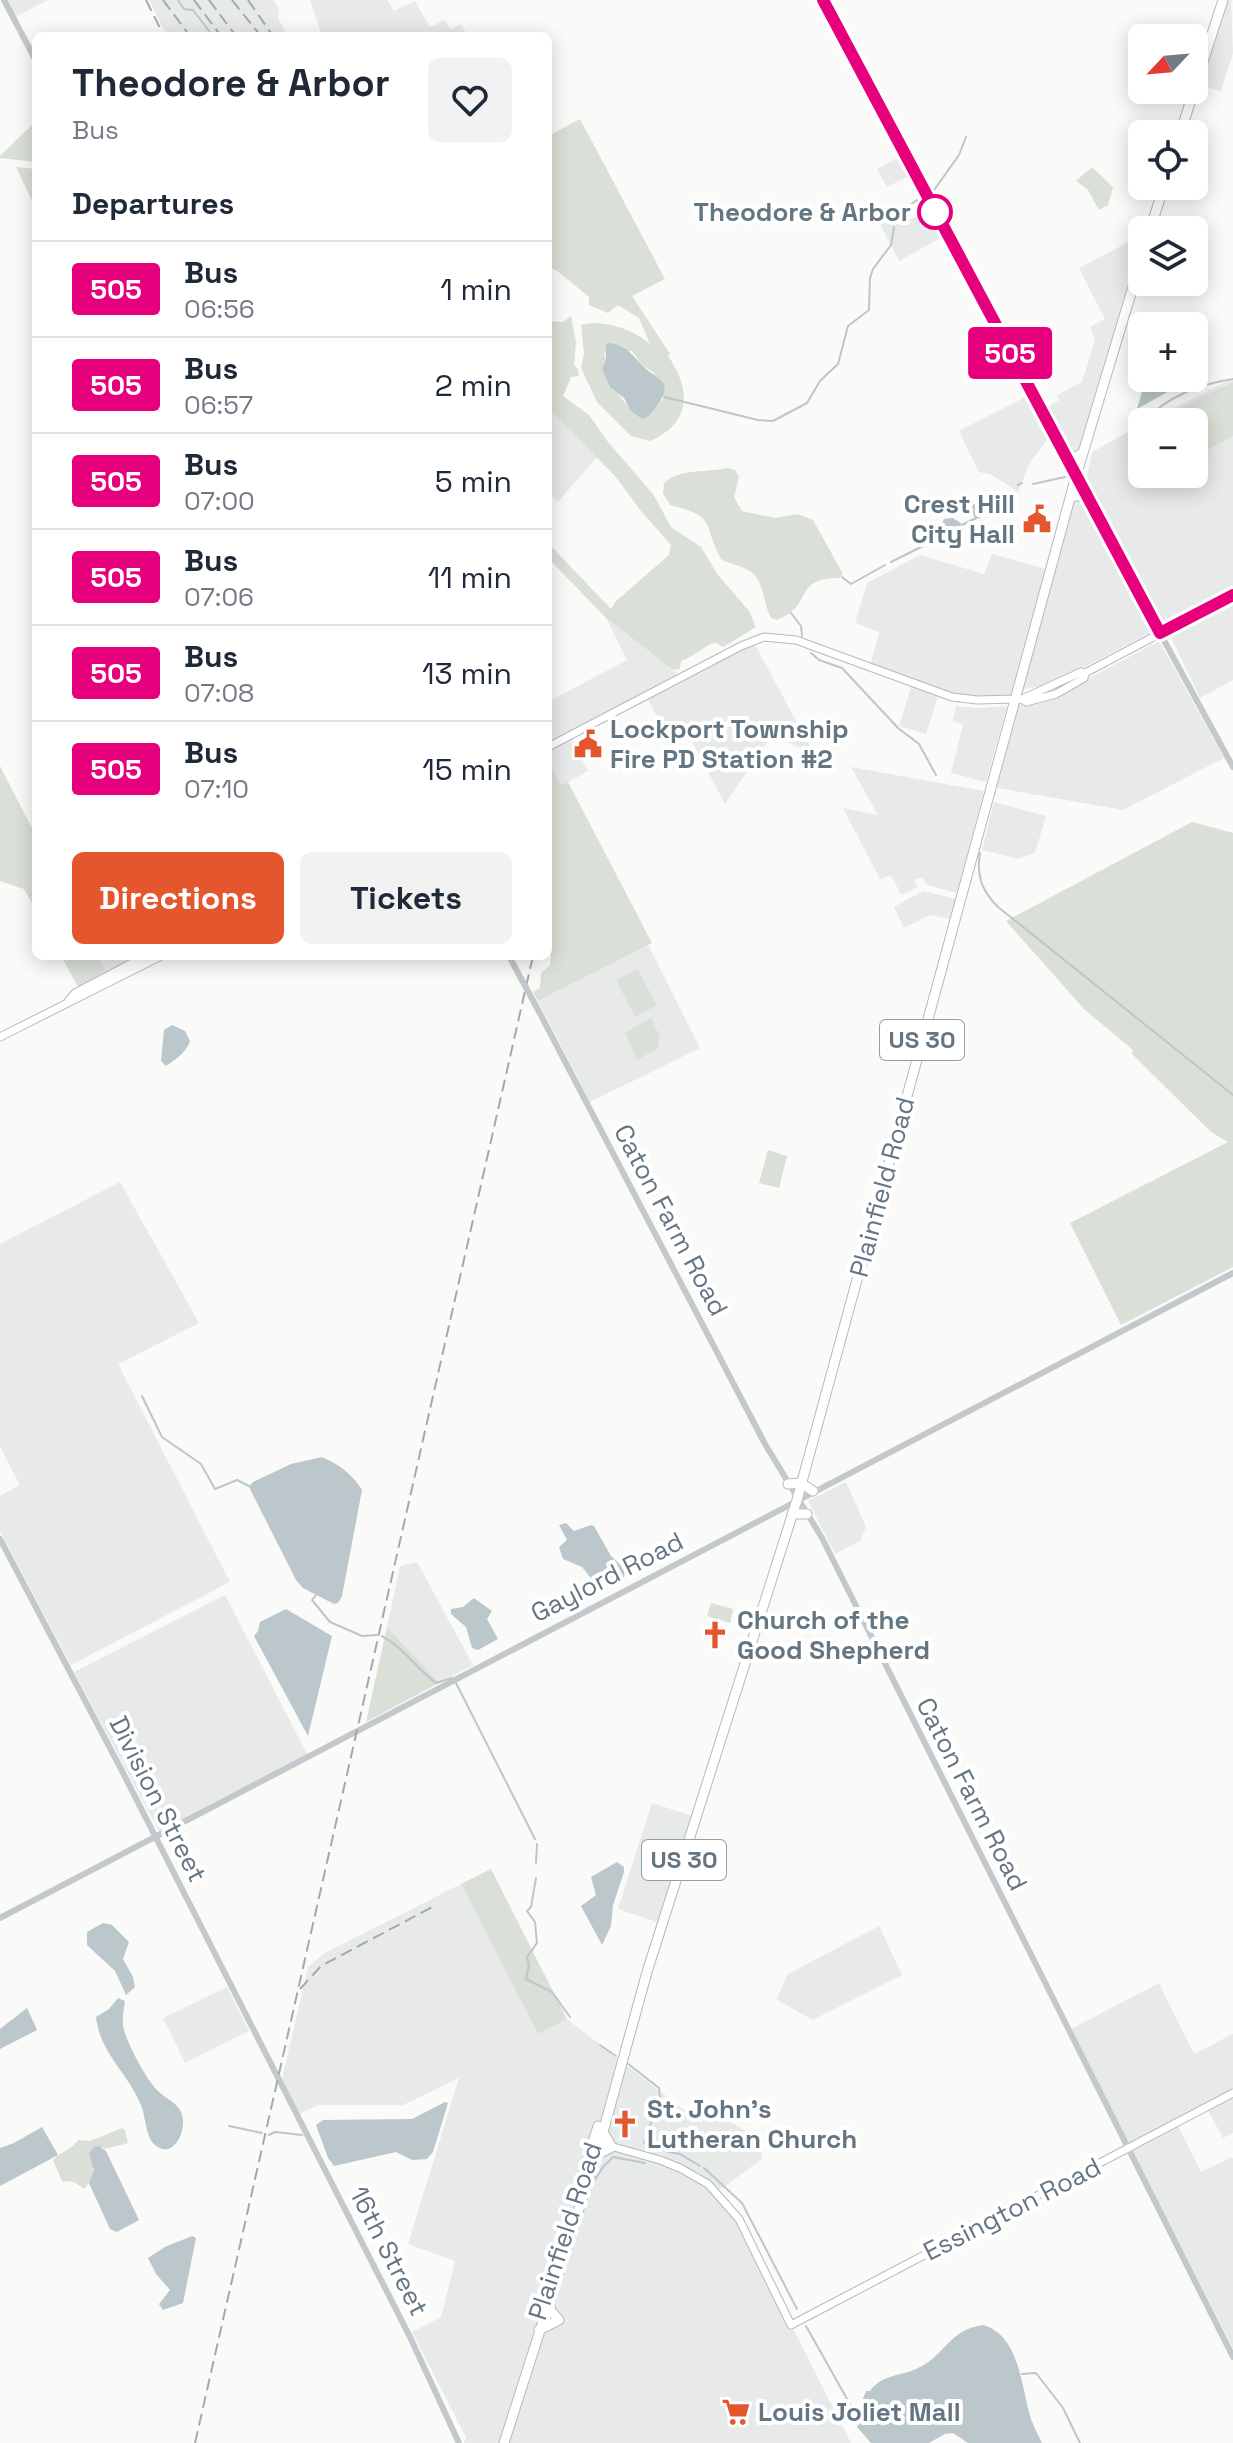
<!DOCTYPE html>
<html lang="en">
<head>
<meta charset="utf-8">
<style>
	:root { --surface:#fff; --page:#f2f2f3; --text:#1f2937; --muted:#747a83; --line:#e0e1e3; --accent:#e4572e }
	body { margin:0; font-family:"Space Grotesk",sans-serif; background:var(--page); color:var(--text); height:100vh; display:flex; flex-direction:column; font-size:30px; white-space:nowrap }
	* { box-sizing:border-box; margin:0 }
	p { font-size:26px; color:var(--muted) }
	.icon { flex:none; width:44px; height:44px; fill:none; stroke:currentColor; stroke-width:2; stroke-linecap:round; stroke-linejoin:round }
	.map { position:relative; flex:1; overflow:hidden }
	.sheet { position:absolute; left:32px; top:32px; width:520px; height:928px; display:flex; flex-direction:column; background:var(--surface); border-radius:12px; box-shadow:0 4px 20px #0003 }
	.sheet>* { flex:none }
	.badge { padding:0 16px; border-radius:6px; font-size:28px; line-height:52px }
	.needle { width:52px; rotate:244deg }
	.buttons { position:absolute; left:1128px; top:24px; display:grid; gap:16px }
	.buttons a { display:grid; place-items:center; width:80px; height:80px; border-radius:12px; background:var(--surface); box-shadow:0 4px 20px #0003; font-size:40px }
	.map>.badge { position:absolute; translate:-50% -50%; box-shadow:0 0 0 4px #fff }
	h2 { padding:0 40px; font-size:30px; line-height:72px }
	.round { display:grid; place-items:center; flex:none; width:84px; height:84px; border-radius:12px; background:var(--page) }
	.head { display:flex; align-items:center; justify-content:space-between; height:136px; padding:0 40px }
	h1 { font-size:38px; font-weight:700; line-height:60px }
	.action { display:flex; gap:16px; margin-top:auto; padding:16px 40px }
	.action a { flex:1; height:92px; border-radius:12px; background:var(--accent); color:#fff; font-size:32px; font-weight:700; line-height:92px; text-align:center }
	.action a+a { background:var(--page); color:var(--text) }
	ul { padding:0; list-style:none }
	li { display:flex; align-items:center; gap:24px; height:96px; padding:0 40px; border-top:2px solid var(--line) }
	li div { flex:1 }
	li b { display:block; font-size:30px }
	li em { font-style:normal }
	li .badge { min-width:88px; font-weight:700; text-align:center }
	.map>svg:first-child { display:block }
</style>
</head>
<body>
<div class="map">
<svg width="1233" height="2443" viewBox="0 0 1233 2443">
	<rect width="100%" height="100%" fill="#fafaf8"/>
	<path fill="#e8e9e9" d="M6,0H48L15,17Z
		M149,0H273L279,9L278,18L288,36H170L162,27Z
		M310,0H387L394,11L415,1L430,27L445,20L450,29L461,24L468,36H322Z
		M1231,0L1233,53L1221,91L1200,85L1226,1Z
		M901,156L911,175L887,187L877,169Z
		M929,211L944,236L899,261L878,220L904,222Z
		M1142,235V250L1105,368L1076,456L1071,459L1044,409L1059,400L1057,395L1082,382L1095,340L1090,327L1105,319L1079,268Z
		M1233,378V590L1163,625L1086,482L1092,452L1142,424V474H1194V422H1146Z
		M1027,396L1048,439L1030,462L1018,492L992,475L979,472L959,431Z
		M548,408L597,457L558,502L548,493Z
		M1077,491L1154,631L1049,685L1023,689Z
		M992,554L1049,570L1014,698L992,700L937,691L870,666L879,632L855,623L867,583L920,555L984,574Z
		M1233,600V680L1200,698L1170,635Z
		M606,618L684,679L754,643L814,754L772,735L725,804L682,722L664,731L646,695L551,745L548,738V702L627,660Z
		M1159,641L1224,758L1123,810L992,787L1015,705L1055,696Z
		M912,684L939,693L926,734L899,726Z
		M956,706L979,708L1007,706L986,782L951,773L963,724L953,721Z
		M570,736L588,771L561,786L548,760V748Z
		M851,767L984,791L957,893L927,885L922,877L914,880L918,887L901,895L891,875L880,879L843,808L878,815Z
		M994,802L1046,816L1035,853L1018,859L982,850Z
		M923,891L956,899L950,919L930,915L904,928L894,907Z
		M648,945L700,1048L590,1102L538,1001Z
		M98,956H142L107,974Z
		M120,1182L199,1323L118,1364L230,1582L71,1665L0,1531V1496L20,1485L0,1447V1244Z
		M846,1482L866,1527L860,1541L835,1554L808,1501Z
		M417,1562L473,1665L439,1683L387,1627L400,1566Z
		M225,1595L307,1754L161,1835L74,1672Z
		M652,1803L693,1816L659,1923L618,1909Z
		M461,1884L538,2034L567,2019L701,2123L711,2110L759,2139L762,2159L714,2194L732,2213L744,2232L851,2443H464L466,2437L412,2332L441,2317L455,2261L408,2244L459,2078L403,2105H318L299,2114L282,2079L308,1967L323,1954Z
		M879,1926L902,1975L813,2020L779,2001L777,1998L788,1974Z
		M1159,1983L1194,2054L1233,2034V2088L1128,2143L1071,2029Z
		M227,1987L249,2031L185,2063L163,2018Z
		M1233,2095V2133L1223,2138L1207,2109Z
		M1178,2126L1201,2172L1232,2157L1233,2159V2349L1132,2151Z"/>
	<path fill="#dadfd7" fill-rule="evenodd" d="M580,119L665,279L632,296L670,354L668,356C691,389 692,423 650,441L631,436L597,402L581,368L584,354L581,325C602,319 634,329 650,344L639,318L618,305L608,313L589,305V297L556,270L548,267V136ZM632,351L642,365L653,372L664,397L649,416L642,419C627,408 611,385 602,369L606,360L604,353Z
		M36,121V162L0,158V156Z
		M16,167L36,169V209Z
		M1092,167L1113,187L1108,205L1099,210L1088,190L1076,181Z
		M571,316L576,342L574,365L578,369L579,376L571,377L563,396L589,415L608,442L653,494L671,527L701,547L718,575L749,611L756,627L723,647L715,642C702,648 694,656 681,661L680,669L673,670L606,618L548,558V543L611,609L615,602L669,555L671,545L641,511L615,476L548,408V321L563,322Z
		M1233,382V436L1194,457V422H1159L1158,419Z
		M727,468L735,470L739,477L734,497L742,511L775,518L798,514L813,520L843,574L839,578C792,578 815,605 777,620L771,618C762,601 765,579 748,570C740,565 730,564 722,560C701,525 720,517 670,505L663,493L664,483C680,468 707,473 727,468Z
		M548,760L561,785L568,782L652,943L538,1001L533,992L540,988L541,973L550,965L551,958L548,931L551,873L548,832Z
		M0,766L36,836V910L24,889L0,881Z
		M1192,822L1233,833V1267L1121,1325L1070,1223L1228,1142L1211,1132L1132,1054L1133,1050L1084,1009L1006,921Z
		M61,956H98L106,971L78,987Z
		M637,969L657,1005L635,1017L616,980Z
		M651,1018L660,1037L657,1049L637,1060L625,1033Z
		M768,1150L787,1156L779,1188L759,1183Z
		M711,1603L733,1609L730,1623L707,1616Z
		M387,1627L439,1683L366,1722Z
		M491,1869L567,2019L538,2034L461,1884Z
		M122,2128L125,2130L128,2143L105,2149L103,2147L90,2157C96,2168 93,2180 84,2189L74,2182L62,2181L53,2160C61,2151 72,2150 78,2140L90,2141Z"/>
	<path fill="#bbc7cb" d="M611,343C626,347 630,352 641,364C656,381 677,379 656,407C651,414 649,417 642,419L631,411L624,398L610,387L602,369L606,360V344Z
		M1146,378H1187L1189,380L1137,409Z
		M979,501L995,510L975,520L971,506Z
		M953,518L962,524L940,539L939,530L944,519Z
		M172,1025L185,1031L190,1041C186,1053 176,1059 166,1066L161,1061L164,1030Z
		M322,1457C340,1465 351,1473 362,1490L342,1596L338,1603L334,1604L303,1588L296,1580L249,1487L253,1482L291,1464Z
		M566,1523L574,1531L591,1525L594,1526L611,1556L625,1569L624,1578L598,1587L582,1567L563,1559L559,1547L567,1540L559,1525Z
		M474,1598L492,1611L487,1619L498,1639L478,1650L472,1648L466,1627L451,1614V1609L463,1607Z
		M286,1609L332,1636L308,1736L254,1636L258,1631L260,1622Z
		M617,1862L624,1867V1872L613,1905L611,1926L602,1945L581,1906L596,1895L591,1877Z
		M103,1923L112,1925L129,1942L123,1959L133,1977L135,1987L126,1995L115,1971L87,1945V1932Z
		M118,1998L125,2001C124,2009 122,2017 123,2025C125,2040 146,2079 157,2090C164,2098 175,2101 180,2110C190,2126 174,2163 154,2144C145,2135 146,2115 140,2103C127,2072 100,2053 96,2017L109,2009Z
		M27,2008L37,2030L0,2049V2029Z
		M445,2102L448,2103L433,2152L427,2159L412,2160L396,2152L334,2166L328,2158L316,2125L323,2120L412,2119Z
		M42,2127L58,2155L0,2186V2148L14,2143Z
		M99,2146L106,2151L139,2220L117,2232L110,2229L89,2183L94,2170L89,2154L94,2147Z
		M192,2236L196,2238L183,2303L163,2310L159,2304L170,2290L156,2274L148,2258L165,2247Z
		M983,2325C1021,2336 1021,2389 1031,2419C1034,2427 1038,2435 1042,2443H968L953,2433L945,2434L929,2443H871L857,2427L860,2422L857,2414L866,2391H870C883,2373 902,2377 920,2367C946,2354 949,2330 983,2325Z"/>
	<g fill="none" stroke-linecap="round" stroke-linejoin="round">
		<path stroke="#bbc7cb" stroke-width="2" d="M178,0L184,9L193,10L213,36
			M932,193L959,155L966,137
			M899,213L917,200
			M664,397L758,420L773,421L807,403L820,381L838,364L848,326L869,310L870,278L873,269L891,245L894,227
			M1138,410L1145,420C1169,396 1199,384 1233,379
			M1033,484L1065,477
			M1018,485L1022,483
			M994,508L1015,492
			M962,525L974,519
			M891,562L939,538
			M842,577L851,584L885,565
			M791,613L801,626L802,636
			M811,653L819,660L842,668L898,728L919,744L936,775
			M980,853C976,876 982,891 998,907L1233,1095
			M142,1396L162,1437L201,1464L215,1489L237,1480L249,1486
			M316,1595L312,1600L330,1622L362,1636L377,1635
			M382,1636C404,1648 416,1668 436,1683L452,1678
			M456,1683L535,1839
			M536,1863L537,1844
			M536,1878L531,1907L527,1911L535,1922L537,1943L527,1957L529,1965L526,1979L552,1992L570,2017
			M600,2045L616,2056
			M627,2063L659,2088L660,2097L644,2143L664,2151
			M229,2126L262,2133
			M269,2135L275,2132L302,2135
			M668,2152L680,2154L700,2166
			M704,2168L742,2203L797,2309
			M592,2184L603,2167L613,2157L645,2163
			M806,2326L860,2422
			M1022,2374L1036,2373L1063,2408L1080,2443"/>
		<defs>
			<path id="secondary" d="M823,0L1160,633
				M1022,699L1081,672L1085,673L1233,595
				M548,747L741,646L764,637L796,640L952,697L977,700L1022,699L1026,702L1056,694L1084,678L1085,673
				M68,1001L75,993L145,956
				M0,1037L161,956
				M596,2142L660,2160L680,2168L708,2184L739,2219L791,2325L1233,2093"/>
			<path id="primary" d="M1194,89L1223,0
				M1180,134L1194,90
				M1150,230L1164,186
				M1065,455L1076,457L1083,453
				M1071,497L1081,495L1090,501
				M788,1484L801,1483L813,1491
				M792,1514H807
				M596,2155L612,2147L603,2132
				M581,2181L598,2126
				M539,2330L559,2320L551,2311L549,2301
				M504,2443L600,2143L647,1972L797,1500L1076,476L1142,257"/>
		</defs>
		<use href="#secondary" stroke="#b3babf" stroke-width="9"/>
		<use href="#primary" stroke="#b5babe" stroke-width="11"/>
		<path stroke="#c3c8cc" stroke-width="6" d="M4,0L36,61
			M1160,633L1233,767
			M509,956L518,973
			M536,1006L765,1444L822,1538L1233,2357
			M0,1539L121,1769L410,2337L459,2443
			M0,1918L1233,1273"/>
		<use href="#secondary" stroke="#fff" stroke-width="7"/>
		<use href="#primary" stroke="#fff" stroke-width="9"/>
		<path stroke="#a2aab0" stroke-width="2" stroke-dasharray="12 6" stroke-linecap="butt" d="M146,0L164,36
			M163,0L190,36
			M194,0L221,36
			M209,0L236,36
			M232,0L261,36
			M248,0L273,36
			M300,1989L321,1966L436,1905
			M195,2443L533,956"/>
		<path stroke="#c3c8cc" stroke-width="6" d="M518,973L536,1006"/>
	</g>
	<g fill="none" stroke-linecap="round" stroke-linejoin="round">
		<defs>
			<path id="line" d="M823,0L1160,633L1233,595"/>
		</defs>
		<use href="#line" stroke="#fff" stroke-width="18"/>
		<use href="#line" stroke="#e6007e" stroke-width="12"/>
	</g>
	<defs>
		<symbol id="civic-bare" viewBox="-9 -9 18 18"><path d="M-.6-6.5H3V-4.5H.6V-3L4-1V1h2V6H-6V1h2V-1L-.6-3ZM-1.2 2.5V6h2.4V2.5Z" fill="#e4572e" stroke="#fff" stroke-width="2.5" paint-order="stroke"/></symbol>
		<symbol id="church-bare" viewBox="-9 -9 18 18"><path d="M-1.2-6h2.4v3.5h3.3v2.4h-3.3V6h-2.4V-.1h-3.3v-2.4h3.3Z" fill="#e4572e" stroke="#fff" stroke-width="2.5" paint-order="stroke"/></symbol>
		<symbol id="supermarket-bare" viewBox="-9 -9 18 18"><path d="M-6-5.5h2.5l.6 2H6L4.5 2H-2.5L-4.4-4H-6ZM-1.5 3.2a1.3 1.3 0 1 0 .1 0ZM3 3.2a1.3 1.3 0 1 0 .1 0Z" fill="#e4572e" stroke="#fff" stroke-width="2.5" paint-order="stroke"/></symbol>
	</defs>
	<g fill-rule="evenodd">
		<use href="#civic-bare" x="1017" y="499" width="40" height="40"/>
		<use href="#civic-bare" x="568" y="724" width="40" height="40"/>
		<use href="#church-bare" x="695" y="1615" width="40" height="40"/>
		<use href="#church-bare" x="605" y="2104" width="40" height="40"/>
		<use href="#supermarket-bare" x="716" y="2392" width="40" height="40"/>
	</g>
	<circle fill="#fff" stroke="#e6007e" stroke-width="4" cx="935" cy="212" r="16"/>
	<g text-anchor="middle" stroke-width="8" stroke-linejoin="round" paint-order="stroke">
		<g fill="#fff" stroke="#939fa8" stroke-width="2">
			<rect x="880" y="1020" width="84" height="40" rx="6"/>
			<rect x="642" y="1840" width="84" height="40" rx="6"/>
		</g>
		<g font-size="24" font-weight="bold" fill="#657683">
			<text x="922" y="1048">US 30</text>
			<text x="684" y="1868">US 30</text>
		</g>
		<g font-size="26" font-weight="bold" fill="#657683" stroke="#fff" text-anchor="end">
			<text x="911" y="221">Theodore &amp; Arbor</text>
		</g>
		<g font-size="26" font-weight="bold" fill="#657683" stroke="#fff" text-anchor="start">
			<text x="1015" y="513" text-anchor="end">Crest Hill<tspan x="1015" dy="30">City Hall</tspan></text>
			<text x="610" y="738">Lockport Township<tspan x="610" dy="30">Fire PD Station #2</tspan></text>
			<text x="737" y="1629">Church of the<tspan x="737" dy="30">Good Shepherd</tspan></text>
			<text x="647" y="2118">St. John's<tspan x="647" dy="30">Lutheran Church</tspan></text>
			<text x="758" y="2421">Louis Joliet Mall</text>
		</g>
		<g font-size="26" fill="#657683" stroke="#fff">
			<text transform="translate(882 1187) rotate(-75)" y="9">Plainfield Road</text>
			<text transform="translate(671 1220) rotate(62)" y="9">Caton Farm Road</text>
			<text transform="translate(607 1577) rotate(-27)" y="9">Gaylord Road</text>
			<text transform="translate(972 1794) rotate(63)" y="9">Caton Farm Road</text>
			<text transform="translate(158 1799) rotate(63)" y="9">Division Street</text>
			<text transform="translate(1012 2209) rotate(-27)" y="9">Essington Road</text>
			<text transform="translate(565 2231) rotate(-72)" y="9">Plainfield Road</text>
			<text transform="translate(389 2251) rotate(63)" y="9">16th Street</text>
		</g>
	</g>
</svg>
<div class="buttons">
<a><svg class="needle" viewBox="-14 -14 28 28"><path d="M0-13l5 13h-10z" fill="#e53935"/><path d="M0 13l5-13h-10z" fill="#747a83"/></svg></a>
<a><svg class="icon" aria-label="locate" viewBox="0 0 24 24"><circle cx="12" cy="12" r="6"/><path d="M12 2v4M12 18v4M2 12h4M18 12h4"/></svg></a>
<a><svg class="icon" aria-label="layers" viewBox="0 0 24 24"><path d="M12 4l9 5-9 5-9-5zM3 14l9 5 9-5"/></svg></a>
<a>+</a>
<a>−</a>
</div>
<b class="badge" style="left:1010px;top:353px;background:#e6007e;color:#fff">505</b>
<section class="sheet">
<div class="head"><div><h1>Theodore &amp; Arbor</h1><p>Bus</p></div><a class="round"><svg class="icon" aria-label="heart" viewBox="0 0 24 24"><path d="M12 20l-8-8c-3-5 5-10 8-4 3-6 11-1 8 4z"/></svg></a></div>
<h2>Departures</h2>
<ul>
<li><span class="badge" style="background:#e6007e;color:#fff">505</span><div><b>Bus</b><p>06:56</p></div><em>1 min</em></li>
<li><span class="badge" style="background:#e6007e;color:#fff">505</span><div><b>Bus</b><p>06:57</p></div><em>2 min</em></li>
<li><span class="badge" style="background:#e6007e;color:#fff">505</span><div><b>Bus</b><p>07:00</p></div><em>5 min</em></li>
<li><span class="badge" style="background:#e6007e;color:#fff">505</span><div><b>Bus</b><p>07:06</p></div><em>11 min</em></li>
<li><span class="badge" style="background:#e6007e;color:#fff">505</span><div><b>Bus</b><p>07:08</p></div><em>13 min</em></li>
<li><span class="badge" style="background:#e6007e;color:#fff">505</span><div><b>Bus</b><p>07:10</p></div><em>15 min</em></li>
</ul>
<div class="action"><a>Directions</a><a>Tickets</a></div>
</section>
</div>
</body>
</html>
